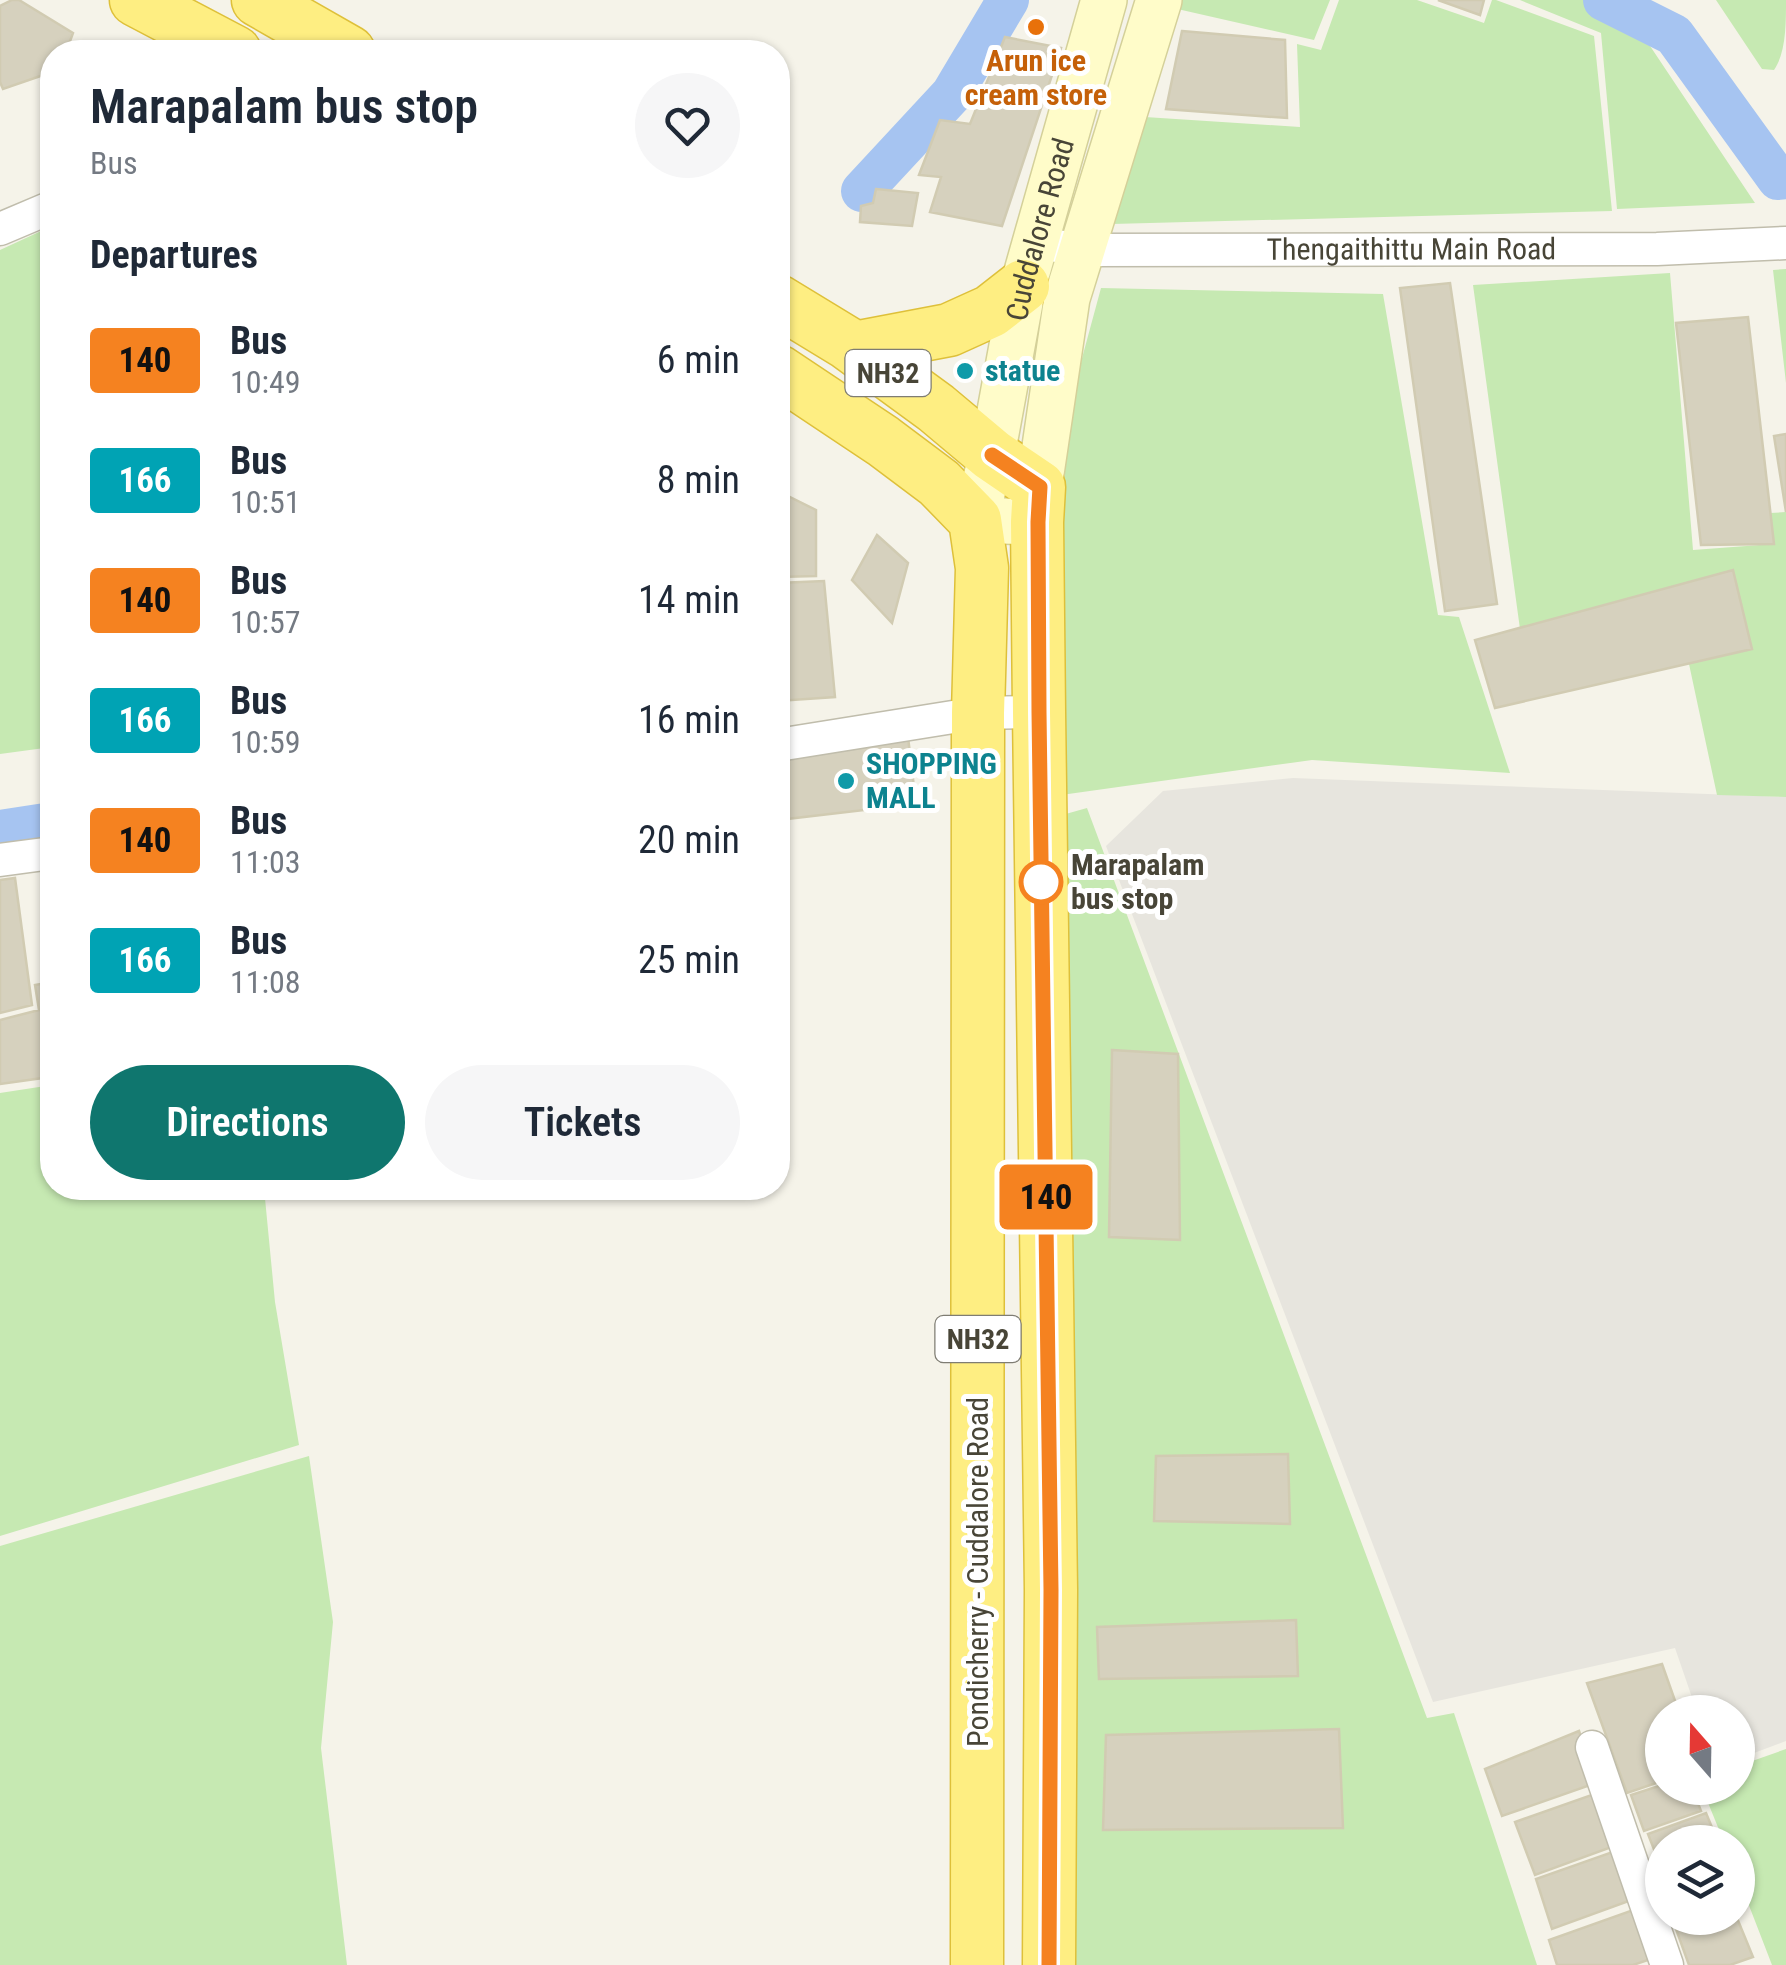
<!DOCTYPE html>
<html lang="en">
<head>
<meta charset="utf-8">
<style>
	:root { --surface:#fff; --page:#f6f6f7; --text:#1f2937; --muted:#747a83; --accent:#0f766e }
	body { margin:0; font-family:"Roboto Condensed",sans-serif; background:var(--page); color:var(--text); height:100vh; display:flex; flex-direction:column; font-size:38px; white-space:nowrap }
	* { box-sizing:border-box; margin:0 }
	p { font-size:32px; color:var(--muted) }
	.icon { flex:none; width:55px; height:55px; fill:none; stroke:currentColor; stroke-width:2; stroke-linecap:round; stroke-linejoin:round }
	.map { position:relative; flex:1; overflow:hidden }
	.details { position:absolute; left:40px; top:40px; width:750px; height:1160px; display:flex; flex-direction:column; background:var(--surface); border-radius:40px; box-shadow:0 2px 8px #0004 }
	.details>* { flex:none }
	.badge { padding:0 20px; border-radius:8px; font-size:35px; line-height:65px }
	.needle { width:65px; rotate:340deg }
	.tools { position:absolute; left:1645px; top:1695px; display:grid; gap:20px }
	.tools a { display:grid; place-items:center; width:110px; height:110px; border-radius:50%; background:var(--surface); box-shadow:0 2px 8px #0004; font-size:50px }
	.map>.badge { position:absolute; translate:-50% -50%; box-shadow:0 0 0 5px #fff }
	h2 { padding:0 50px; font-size:38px; line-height:90px }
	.round { display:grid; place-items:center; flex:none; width:105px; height:105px; border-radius:52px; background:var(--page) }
	.headline { display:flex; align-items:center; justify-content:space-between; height:170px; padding:0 50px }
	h1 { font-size:48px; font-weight:600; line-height:75px }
	.action { display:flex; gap:20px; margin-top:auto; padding:20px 50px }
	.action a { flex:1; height:115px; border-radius:60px; background:var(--accent); color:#fff; font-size:40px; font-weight:600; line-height:115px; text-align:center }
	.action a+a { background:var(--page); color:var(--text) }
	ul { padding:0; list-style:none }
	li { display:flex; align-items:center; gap:30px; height:120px; padding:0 50px }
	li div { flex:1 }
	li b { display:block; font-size:38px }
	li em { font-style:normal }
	li .badge { min-width:110px; font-weight:700; text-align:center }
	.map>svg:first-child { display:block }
</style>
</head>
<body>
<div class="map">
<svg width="1786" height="1965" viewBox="0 0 1786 1965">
	<rect width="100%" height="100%" fill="#f5f3e9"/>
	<path fill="#e7e5de" d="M1293,778L1786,797V1741L1738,1759V1712H1697L1675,1648L1433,1702L1106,846L1163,791Z"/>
	<path fill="#c6e9b2" d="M1175,0H1330L1314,40L1173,8Z
		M1339,0H1417L1484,23L1492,0H1496L1594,36L1612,211L1112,224L1145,117L1300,127L1297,44L1321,50Z
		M1520,0H1592L1632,19L1755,203L1617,209L1601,33Z
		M1716,0H1786C1786,23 1786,53 1774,70L1762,69Z
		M52,226V747L0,754V250Z
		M1786,269V383L1773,270Z
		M1670,273L1693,550L1773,544L1770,513L1786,512V797L1717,795L1689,664L1752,649L1733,570L1520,629L1473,285Z
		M1101,288L1383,294L1438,615L1459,617L1510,773L1312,760L1054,796L1053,537L1078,373Z
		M1087,808L1427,1718L1454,1713L1537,1965H1066L1055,817Z
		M52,1085V1188H264L275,1302L299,1445L0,1536V1093Z
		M309,1456L333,1622L321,1748L347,1965H0V1546Z
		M1786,1749V1965H1772L1738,1877V1842H1724L1702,1788H1738V1766Z"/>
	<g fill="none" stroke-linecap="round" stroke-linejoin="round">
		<path stroke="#a6c4f1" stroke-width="42" d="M1604,0L1674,35L1778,179L1786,178
			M862,191L952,94L1008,0
			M0,831L52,823"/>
	</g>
	<path fill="#d6d1be" stroke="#d1cbb2" stroke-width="2.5" d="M12,0H19L73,33L66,52H52V72L3,89L0,82V6Z
		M1438,0H1484L1480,15Z
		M1182,31L1285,40L1287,118L1166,109Z
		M1005,37L1061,48L1002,226L930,212L941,177L919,175L940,120L970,124Z
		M876,189L918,193L912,226L860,222L861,206L873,203Z
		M1450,283L1497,604L1445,611L1400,288Z
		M1748,317L1774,544L1701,545L1676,323Z
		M1786,434V512L1774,436Z
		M778,491L816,510V576L778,577Z
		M877,535L908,563L892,623L852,580Z
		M1733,570L1752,649L1495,708L1475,640Z
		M824,581L835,697L778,701V583Z
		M908,737L916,804L778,820V758Z
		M15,878L32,1005L0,1013V880Z
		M52,982V1085L45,1088L43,1078L0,1084V1020L39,1010L35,985Z
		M1112,1050L1178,1054L1180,1240L1109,1237Z
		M1288,1454L1290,1524L1154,1521L1156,1456Z
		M1296,1620L1298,1676L1099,1679L1097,1627Z
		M1662,1664L1679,1712H1662V1781L1627,1793L1587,1683Z
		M1339,1729L1343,1828L1103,1830L1106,1735Z
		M1579,1731L1596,1783L1502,1816L1485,1769Z
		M1662,1785V1788H1692L1701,1811L1644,1831L1631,1795Z
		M1600,1792L1617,1845L1535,1875L1515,1822Z
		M1706,1813L1718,1842H1662V1870L1648,1834Z
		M1621,1849L1637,1898L1552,1929L1536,1879Z
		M1636,1909L1654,1958L1633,1965H1557L1549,1940Z
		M1711,1918H1737L1753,1957L1730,1965H1689L1676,1929Z"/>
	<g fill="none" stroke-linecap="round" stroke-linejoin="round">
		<defs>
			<g id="minor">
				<path d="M0,229L52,207"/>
				<path id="s1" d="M1034,242L1080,250L1657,249L1786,243"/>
				<path d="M778,745L978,713L1039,712"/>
				<path d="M0,860L52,853"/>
				<path d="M1592,1747L1667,1965"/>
			</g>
			<g id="secondary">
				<path d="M1039,487L1067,298L1159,0"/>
				<path id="s2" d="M1037,522L975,520L992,455L1023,286L1104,0"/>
			</g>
			<path id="trunk" d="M136,0L235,52
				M258,0L349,52
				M778,301L847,343L936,408L992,455L1039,487L1037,522L1039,712L1051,1590L1049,1965
				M854,348L949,330L991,311L1023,286
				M778,371L883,441L939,483L975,520L982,568L978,713L977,1965"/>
		</defs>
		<use href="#minor" stroke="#c0bdac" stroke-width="35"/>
		<use href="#secondary" stroke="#d4d099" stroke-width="48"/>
		<use href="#trunk" stroke="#dec03a" stroke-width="55"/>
		<use href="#minor" stroke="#fff" stroke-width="32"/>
		<use href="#secondary" stroke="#fffcc9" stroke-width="45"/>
		<use href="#trunk" stroke="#feee82" stroke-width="52"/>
	</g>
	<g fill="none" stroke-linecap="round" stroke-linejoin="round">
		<defs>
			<path id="line" d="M992,455L1040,487L1038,522L1039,712L1051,1590L1049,1965"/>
		</defs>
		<use href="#line" stroke="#fff" stroke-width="22"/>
		<use href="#line" stroke="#f58220" stroke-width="15"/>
	</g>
	<circle fill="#e8710a" stroke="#fff" stroke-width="4" cx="1036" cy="27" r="10"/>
	<g fill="#0f9aa8" stroke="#fff" stroke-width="4">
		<circle cx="965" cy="371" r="10"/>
		<circle cx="846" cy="781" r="10"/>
	</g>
	<circle fill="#fff" stroke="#f58220" stroke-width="5" cx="1041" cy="882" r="20"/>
	<g text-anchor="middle" stroke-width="10" stroke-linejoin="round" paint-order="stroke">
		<g fill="#fff" stroke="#7f7d73" stroke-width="2.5">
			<rect x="845.5" y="350" width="85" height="46" rx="8"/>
			<rect x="935.5" y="1316" width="85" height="46" rx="8"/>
		</g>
		<g font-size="28" font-weight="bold" fill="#484537">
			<text x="888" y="383">NH32</text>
			<text x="978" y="1349">NH32</text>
		</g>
		<g font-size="30" font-weight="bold" fill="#c56008" stroke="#fff">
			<text x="1036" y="71">Arun ice<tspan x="1036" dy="34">cream store</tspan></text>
		</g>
		<g font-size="30" fill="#484537" stroke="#fff">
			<text dy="10" stroke="none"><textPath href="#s2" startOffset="360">Cuddalore Road</textPath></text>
			<text dy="10" stroke="none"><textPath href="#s1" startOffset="378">Thengaithittu Main Road</textPath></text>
			<text transform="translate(978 1572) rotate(-90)" y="10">Pondicherry - Cuddalore Road</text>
		</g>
		<g font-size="30" font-weight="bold" fill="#0d838f" stroke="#fff" text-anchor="start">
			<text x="985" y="381">statue</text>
			<text x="866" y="774">SHOPPING<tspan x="866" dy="34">MALL</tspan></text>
		</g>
		<g font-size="30" font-weight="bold" fill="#484537" stroke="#fff" text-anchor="start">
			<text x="1071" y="875">Marapalam<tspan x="1071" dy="34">bus stop</tspan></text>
		</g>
	</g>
</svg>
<div class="tools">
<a><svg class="needle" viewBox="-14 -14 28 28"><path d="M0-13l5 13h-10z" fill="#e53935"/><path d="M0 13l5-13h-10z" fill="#747a83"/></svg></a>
<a><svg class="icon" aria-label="layers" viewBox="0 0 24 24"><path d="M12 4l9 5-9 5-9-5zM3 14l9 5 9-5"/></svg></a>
</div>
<b class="badge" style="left:1046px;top:1197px;background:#f58220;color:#111">140</b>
<section class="details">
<div class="headline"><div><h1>Marapalam bus stop</h1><p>Bus</p></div><a class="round"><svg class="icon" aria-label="heart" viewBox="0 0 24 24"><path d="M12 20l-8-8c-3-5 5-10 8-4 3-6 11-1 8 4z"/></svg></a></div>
<h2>Departures</h2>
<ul>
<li><span class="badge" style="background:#f58220;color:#111">140</span><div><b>Bus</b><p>10:49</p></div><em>6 min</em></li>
<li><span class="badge" style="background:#00a3b4;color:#fff">166</span><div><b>Bus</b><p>10:51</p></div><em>8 min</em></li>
<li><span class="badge" style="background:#f58220;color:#111">140</span><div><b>Bus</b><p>10:57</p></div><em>14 min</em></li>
<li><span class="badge" style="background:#00a3b4;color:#fff">166</span><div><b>Bus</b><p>10:59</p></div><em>16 min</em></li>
<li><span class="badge" style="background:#f58220;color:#111">140</span><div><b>Bus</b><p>11:03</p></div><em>20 min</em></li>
<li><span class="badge" style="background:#00a3b4;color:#fff">166</span><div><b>Bus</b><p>11:08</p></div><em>25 min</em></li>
</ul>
<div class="action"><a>Directions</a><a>Tickets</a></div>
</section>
</div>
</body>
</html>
